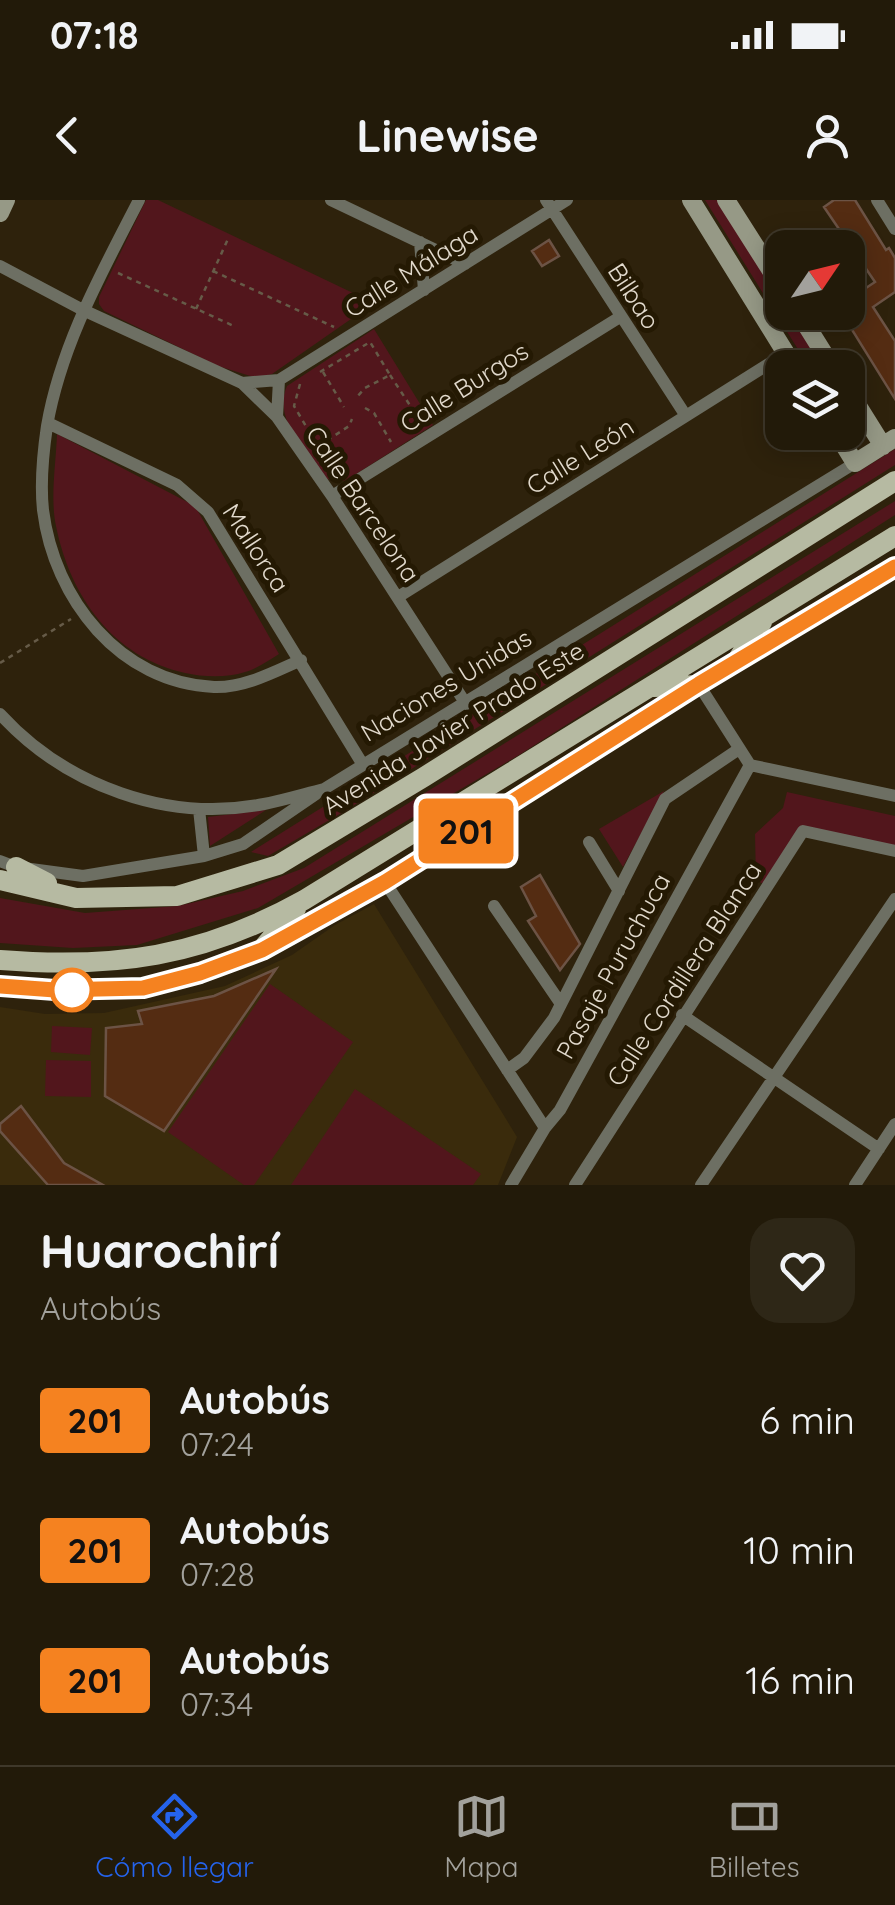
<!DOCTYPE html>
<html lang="es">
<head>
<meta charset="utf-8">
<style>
	:root { --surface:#221a09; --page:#2e2717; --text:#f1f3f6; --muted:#a2a19c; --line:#3f382a; --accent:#2563eb }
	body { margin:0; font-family:Quicksand,sans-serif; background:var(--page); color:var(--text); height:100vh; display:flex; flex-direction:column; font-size:38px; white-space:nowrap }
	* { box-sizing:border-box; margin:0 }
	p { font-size:32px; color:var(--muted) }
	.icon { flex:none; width:55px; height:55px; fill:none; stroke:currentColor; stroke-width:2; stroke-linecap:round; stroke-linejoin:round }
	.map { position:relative; height:985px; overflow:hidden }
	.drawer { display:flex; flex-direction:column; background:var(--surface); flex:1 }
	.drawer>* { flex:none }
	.badge { padding:0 20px; border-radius:8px; font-size:35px; line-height:65px }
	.needle { width:65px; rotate:55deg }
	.buttons { position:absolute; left:765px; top:30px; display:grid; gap:20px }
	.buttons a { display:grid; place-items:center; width:100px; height:100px; border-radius:20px; background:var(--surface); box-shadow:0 5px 25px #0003,0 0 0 2px var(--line); font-size:50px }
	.map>.badge { position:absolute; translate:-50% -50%; box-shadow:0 0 0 5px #fff }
	.round { display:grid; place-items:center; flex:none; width:105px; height:105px; border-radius:30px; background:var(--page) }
	.overview { display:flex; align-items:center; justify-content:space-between; height:170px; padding:0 40px }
	h1 { font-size:48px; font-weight:700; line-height:75px }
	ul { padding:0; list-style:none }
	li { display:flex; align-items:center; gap:30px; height:130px; padding:0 40px }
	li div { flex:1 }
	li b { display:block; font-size:38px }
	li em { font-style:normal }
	li .badge { min-width:110px; font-weight:700; text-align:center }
	.status { display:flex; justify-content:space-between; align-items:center; height:70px; padding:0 50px; background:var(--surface); direction:ltr }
	.status svg { height:28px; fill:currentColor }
	header { display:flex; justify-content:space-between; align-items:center; height:130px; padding:0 40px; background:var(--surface); font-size:45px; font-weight:700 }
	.tabs { display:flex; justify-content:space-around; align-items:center; height:140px; border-top:2px solid var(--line); background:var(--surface); font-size:28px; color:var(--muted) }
	.tabs a { display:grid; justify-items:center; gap:5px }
	.tabs .active { color:var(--accent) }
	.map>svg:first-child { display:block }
</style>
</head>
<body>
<div class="status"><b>07:18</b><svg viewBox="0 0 49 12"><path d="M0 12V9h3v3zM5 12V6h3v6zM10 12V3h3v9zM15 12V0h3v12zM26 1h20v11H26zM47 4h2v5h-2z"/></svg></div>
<header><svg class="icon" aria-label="back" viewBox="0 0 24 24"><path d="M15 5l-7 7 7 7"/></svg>Linewise<svg class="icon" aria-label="person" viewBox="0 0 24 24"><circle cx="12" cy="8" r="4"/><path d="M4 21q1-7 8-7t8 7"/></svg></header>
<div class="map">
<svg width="895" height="985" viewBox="0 0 895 985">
	<rect width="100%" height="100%" fill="#2e220c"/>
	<path fill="#3a2b0c" d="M374,704L517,937L498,985H0V807L45,814L104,813L225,786L292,755L335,725Z"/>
	<path fill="#52161c" d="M146,0H158L374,103L272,174L257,178L218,166L104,111L99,104V97Z
		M705,0H720L782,98V112L792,113L827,167H809Z
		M374,129L433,225L345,281L327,279C308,252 272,220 287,186Z
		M57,234L195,306L279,454C269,460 257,469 245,472C227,478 203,477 185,473C113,457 70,396 56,326C50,298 56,263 57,234Z
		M895,249V265L343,612L268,656L251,652Z
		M895,301V315L519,555L258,708L137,745L73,748L0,743V698L85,713L178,706L243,691L304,668Z
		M664,591L623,667L599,629Z
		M787,592L895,616V651L803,632L767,686L756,680L755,634L783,608Z
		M266,610L210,646L208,617Z
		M270,784L353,842L254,985H244L168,932Z
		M52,826L92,828L90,855L51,852Z
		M46,860L91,861V897L45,896Z
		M355,889L481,974L473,985H291Z"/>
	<path fill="#542c12" stroke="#6c5345" stroke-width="2.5" d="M834,0H855L886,50L889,48L895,58V92L873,107L895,141V199L841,112H848V100L875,82L824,7Z
		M549,40L559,56L542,66L532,51Z
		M540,675L580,744L560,770L528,721L536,716L521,687Z
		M276,769L164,931L105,896L106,828L142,824L138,811L214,796Z
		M21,906L64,963L103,985H48L0,931V924Z"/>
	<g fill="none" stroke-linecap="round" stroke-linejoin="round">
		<path stroke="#665b48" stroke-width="2.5" stroke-dasharray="5 5" stroke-linecap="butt" d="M213,71L334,127
			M118,73L236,127
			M196,109L228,39
			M320,172L370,142L390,175L365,188L356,198
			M323,172L344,207
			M390,175L421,222
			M300,184L294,206L329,265
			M365,208L374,213L391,242
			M319,246L349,226L352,219
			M0,463L71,419"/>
		<path stroke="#6d6f63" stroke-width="12" d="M139,0C102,72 61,145 47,226C43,253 40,282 43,310C54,399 120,483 214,487C244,488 274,472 301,460
			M331,0L465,64
			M546,0L686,216
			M877,0L895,29
			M420,42L424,90
			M0,66L83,110L242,183L279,180L567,0
			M279,180L277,217L332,296L466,504
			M242,183L277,217
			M48,223L177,285L208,312L363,565
			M332,296L620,117
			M398,397L786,153
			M699,485L750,565L895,596
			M0,514C66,586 168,623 264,604C284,600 304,594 324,589L855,263
			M199,609L204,656
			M589,642L619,691
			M0,661L16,667L83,676L204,656L243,644L316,594
			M385,682L545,928
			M494,706L561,804
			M682,815L879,949
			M507,870L524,858L554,818L665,599L739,549
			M511,985L545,928L560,910L750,565
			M575,985L803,631L895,651
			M701,985L895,699
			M855,985L895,924"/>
		<path stroke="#969986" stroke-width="18" d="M691,0L795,168
			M726,0L782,88
			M0,13L6,0
			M798,112L833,168
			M848,190L883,246
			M836,232L855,263L895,238
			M0,786L55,790L143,788L200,773L262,749L385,682L699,485L895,367"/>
		<path stroke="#b6baa2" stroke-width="20" d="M736,462L762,422
			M654,487L699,485
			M16,667L47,683
			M0,680L76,698L177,696L278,665L424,577L895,281
			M262,749L296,709
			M0,760C115,769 202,757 304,700L895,336"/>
	</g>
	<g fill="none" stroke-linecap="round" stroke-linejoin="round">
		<defs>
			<path id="line" d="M0,786L55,790L143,788L200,773L262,750L385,682L699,484L895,367"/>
		</defs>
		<use href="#line" stroke="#fff" stroke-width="22"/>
		<use href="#line" stroke="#f58220" stroke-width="15"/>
	</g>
	<circle fill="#fff" stroke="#f58220" stroke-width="5" cx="72" cy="790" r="20"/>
	<g text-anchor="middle" stroke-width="10" stroke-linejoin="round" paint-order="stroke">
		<g font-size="25" fill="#e2dacd" stroke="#241903">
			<text transform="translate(411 71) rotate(-32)" y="9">Calle Málaga</text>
			<text transform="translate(634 96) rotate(57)" y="9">Bilbao</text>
			<text transform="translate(464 187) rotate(-32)" y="9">Calle Burgos</text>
			<text transform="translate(580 256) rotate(-32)" y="9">Calle León</text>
			<text transform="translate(363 304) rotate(56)" y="9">Calle Barcelona</text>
			<text transform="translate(256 348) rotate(57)" y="9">Mallorca</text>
			<text transform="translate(446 485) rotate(-31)" y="9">Naciones Unidas</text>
			<text transform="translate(453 528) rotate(-32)" y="9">Avenida Javier Prado Este</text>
			<text transform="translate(613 766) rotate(-61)" y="9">Pasaje Puruchuca</text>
			<text transform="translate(684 774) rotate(-57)" y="9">Calle Cordillera Blanca</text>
		</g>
	</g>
</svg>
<div class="buttons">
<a><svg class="needle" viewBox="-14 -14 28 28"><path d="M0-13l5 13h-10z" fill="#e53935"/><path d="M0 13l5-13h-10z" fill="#a2a19c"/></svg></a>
<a><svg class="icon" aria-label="layers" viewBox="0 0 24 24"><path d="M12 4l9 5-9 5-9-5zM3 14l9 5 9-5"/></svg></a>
</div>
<b class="badge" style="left:466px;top:631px;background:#f58220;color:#111">201</b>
</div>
<section class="drawer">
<div class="overview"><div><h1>Huarochirí</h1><p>Autobús</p></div><a class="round"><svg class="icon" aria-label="heart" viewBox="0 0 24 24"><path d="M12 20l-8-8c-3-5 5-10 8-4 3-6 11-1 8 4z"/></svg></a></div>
<ul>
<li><span class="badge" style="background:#f58220;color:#111">201</span><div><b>Autobús</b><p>07:24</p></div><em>6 min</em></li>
<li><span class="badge" style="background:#f58220;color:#111">201</span><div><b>Autobús</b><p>07:28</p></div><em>10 min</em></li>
<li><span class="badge" style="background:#f58220;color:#111">201</span><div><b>Autobús</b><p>07:34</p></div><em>16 min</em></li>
</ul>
</section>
<nav class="tabs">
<a class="active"><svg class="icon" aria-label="directions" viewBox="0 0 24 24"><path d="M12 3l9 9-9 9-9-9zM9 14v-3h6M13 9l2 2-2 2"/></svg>Cómo llegar</a>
<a><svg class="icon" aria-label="map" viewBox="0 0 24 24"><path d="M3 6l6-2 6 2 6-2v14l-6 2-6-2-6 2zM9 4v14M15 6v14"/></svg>Mapa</a>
<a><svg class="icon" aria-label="tickets" viewBox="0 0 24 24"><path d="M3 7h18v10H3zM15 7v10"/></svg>Billetes</a>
</nav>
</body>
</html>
